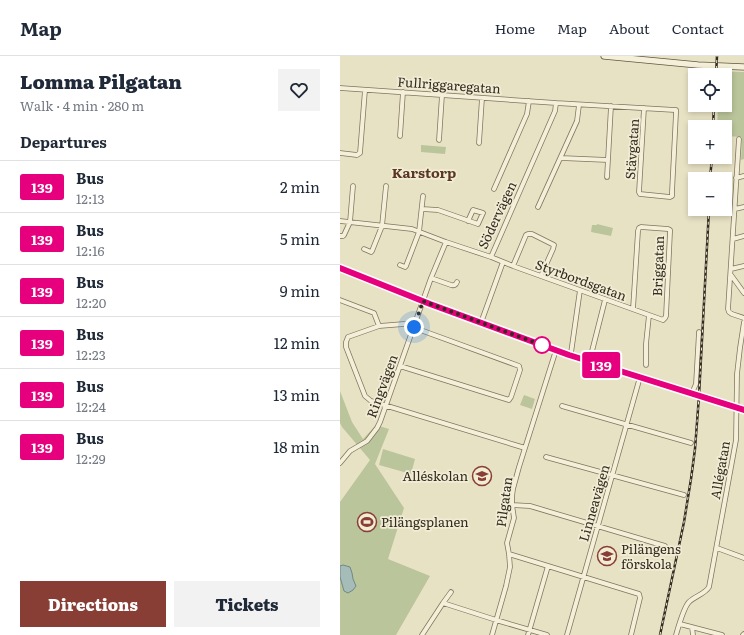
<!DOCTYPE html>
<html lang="en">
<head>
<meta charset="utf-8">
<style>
	:root { --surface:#fff; --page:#f2f2f3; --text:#1f2937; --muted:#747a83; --line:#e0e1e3; --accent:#883e35 }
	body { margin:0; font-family:Literata,serif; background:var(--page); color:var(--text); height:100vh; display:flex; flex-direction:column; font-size:15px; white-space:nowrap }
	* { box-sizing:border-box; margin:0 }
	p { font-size:13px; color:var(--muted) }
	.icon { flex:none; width:22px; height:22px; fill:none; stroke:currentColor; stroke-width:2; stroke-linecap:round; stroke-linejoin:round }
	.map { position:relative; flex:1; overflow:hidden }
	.details { display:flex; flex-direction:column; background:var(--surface); width:340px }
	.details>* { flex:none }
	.badge { padding:0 8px; border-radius:3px; font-size:14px; line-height:26px }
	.controls { position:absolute; left:348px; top:12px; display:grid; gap:8px }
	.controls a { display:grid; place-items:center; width:44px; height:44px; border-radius:0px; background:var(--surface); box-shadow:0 2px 6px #0003; font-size:20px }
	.you { position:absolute; width:20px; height:20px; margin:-10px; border:3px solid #fff; border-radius:50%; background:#1a73e8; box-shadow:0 0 0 6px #1a73e833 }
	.map>.badge { position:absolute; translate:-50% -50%; box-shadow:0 0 0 2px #fff }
	h2 { padding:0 20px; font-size:15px; line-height:36px }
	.round { display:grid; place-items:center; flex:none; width:42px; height:42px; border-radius:0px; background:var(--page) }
	.head { display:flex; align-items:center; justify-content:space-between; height:68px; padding:0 20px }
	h1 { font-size:19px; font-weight:800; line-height:30px }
	.primary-button { display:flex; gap:8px; margin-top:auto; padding:8px 20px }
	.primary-button a { flex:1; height:46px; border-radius:0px; background:var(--accent); color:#fff; font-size:16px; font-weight:800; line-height:46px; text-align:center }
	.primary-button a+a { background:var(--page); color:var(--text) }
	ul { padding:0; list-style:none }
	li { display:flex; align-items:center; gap:12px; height:52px; padding:0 20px; border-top:1px solid var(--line) }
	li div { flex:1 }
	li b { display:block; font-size:15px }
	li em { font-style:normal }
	li .badge { min-width:44px; font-weight:700; text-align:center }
	header { display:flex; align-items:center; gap:24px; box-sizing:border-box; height:56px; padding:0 20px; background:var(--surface); border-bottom:1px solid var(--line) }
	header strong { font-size:19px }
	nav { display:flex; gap:22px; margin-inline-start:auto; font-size:14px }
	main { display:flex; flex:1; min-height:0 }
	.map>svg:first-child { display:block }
</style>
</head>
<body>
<header>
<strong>Map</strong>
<nav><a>Home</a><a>Map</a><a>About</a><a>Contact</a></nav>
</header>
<main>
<section class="details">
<div class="head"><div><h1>Lomma Pilgatan</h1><p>Walk · 4 min · 280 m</p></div><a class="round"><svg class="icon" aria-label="heart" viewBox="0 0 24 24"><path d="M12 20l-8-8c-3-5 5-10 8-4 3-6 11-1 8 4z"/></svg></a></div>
<h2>Departures</h2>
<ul>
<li><span class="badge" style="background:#e6007e;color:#fff">139</span><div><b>Bus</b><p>12:13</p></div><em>2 min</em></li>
<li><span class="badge" style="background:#e6007e;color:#fff">139</span><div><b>Bus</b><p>12:16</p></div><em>5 min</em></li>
<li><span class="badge" style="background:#e6007e;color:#fff">139</span><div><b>Bus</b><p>12:20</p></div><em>9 min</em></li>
<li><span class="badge" style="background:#e6007e;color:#fff">139</span><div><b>Bus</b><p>12:23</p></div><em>12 min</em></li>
<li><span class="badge" style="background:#e6007e;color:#fff">139</span><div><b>Bus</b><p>12:24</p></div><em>13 min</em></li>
<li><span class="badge" style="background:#e6007e;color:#fff">139</span><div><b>Bus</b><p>12:29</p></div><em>18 min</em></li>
</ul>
<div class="primary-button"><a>Directions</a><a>Tickets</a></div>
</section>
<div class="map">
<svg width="404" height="579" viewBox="0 0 404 579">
	<rect width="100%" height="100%" fill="#e8e2c5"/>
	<path fill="#bbc59b" d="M380,15L404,16V103L401,104L402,81L385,80V71H377L378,49H385V19H380Z
		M81,89L106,91L105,98L81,96Z
		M257,168L273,172L271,180L251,176L252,169H257Z
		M0,335L12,366L23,383L36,369L49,373L35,408L64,452L48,503L90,520L56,579H0V446L30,404L2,371L0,367Z
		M184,339L195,343L192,353L180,349Z
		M43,393L75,403L71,418L39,409Z"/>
	<path fill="#a6bcb8" stroke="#6e8985" d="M3,509L10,511L12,517L13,523L16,530L13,534L8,537L4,535L0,521V510Z"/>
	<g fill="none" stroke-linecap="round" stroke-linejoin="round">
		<defs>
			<path id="minor" d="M0,32L216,47L335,54H336V57L332,136V140L330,141L300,138L299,136L304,52
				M60,80L63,36
				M399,83L388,253L389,256L392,258L404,262
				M99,84L102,39
				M139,87L142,42
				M0,97L17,99L20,97L25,34
				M221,102L268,104
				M267,121L271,50
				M396,122L404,120
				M154,133L187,58L189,45
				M198,151L237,65L239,49
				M82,153L98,154L138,168L143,157L133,154L128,165
				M395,153L404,151
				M0,165L72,173L106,186
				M0,180H3L4,179L10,166L13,130
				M393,183L404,180
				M24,193L31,196L32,195L42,170L46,130
				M151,201L173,210L323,264L325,262L326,260L330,176V174L328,173L301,171L299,172L298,175L293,253
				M60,209L65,211L66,210L79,176L83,140
				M173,210L186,179L188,178H192L214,189L213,193L201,220
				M391,213L404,210
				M391,219L404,237
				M91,222L111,229C114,230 116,229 117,226
				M0,244L34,257L39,270
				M142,264L163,206
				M231,297L240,234
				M250,303L265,244
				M306,309V288L309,259
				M60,310L169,344L171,341L180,314L179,310L64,268L39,270L8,281L6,286V291L25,340L31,345L185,392
				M352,337L356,328L359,276
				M222,350L351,387
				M206,401L344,439
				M0,407L10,395L27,385L37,372L40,366L91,222L106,186L151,201L215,55L216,47
				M172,449L190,450L325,490
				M377,492L404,502
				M169,498L299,538L300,542L291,579
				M103,547L111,536
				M340,568L382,579
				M352,571L353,579
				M82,579L103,547L156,564L207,579
				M152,579L166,530L170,511L169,498L167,487L174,462L172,449V441L173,433L179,411L216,294
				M188,579L208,510
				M227,579L300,321
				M336,579C338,572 344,551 349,546C355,540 365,538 369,531L396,384L397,318L400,292L404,266
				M403,579L404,578"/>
			<path id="tertiary" d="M0,212L90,248L229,299L404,354"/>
			<path id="secondary" d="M264,0L358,9L404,11"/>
		</defs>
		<use href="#minor" stroke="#81745e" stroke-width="5.5"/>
		<use href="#tertiary" stroke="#81745e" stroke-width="6"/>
		<use href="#secondary" stroke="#635641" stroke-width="7"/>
		<use href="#minor" stroke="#f4efd8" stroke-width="4"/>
		<use href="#tertiary" stroke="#f4efd8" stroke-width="5"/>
		<use href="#secondary" stroke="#f4efd8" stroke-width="5.5"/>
		<defs>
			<path id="rail" d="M376,19L377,0
				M373,71L374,49
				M370,123L372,101
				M320,579L344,466L351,423L355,393L359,340L369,153"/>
		</defs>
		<use href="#rail" stroke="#332b20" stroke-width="2.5"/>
		<use href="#rail" stroke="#f1ecd4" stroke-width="1" stroke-dasharray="3" stroke-linecap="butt"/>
	</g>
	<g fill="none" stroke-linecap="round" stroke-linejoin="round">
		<defs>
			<path id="line" d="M0,212L90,248L229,299L404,354"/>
		</defs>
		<use href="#line" stroke="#fff" stroke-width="9"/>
		<use href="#line" stroke="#e6007e" stroke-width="6"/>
		<path stroke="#332b20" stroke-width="4" stroke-dasharray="0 7.2" d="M74,271L83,245L202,289"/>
	</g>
	<defs>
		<symbol id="school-ring" viewBox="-11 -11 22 22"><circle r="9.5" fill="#f1ecd4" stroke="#883e35" stroke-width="1.5"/><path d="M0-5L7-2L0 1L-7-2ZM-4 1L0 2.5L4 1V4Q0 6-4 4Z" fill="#883e35"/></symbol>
		<symbol id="stadium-ring" viewBox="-11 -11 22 22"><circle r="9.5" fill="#f1ecd4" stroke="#883e35" stroke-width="1.5"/><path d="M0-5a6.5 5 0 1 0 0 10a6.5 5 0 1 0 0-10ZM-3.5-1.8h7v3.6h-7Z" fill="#883e35"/></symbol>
	</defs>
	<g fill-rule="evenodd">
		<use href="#school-ring" x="131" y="409" width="22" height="22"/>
		<use href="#stadium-ring" x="16" y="455" width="22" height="22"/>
		<use href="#school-ring" x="256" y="489" width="22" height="22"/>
	</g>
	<circle fill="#fff" stroke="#e6007e" stroke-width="2" cx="202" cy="289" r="8"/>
	<g text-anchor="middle" stroke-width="3.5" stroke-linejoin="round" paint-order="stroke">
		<g font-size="13" fill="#332b20" stroke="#f1ecd4">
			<text transform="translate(109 29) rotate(4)" y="5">Fullriggaregatan</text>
			<text transform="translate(292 93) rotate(-86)" y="5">Stävgatan</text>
			<text transform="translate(157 159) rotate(-65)" y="5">Södervägen</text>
			<text transform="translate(318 210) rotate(-88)" y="5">Briggatan</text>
			<text transform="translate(241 224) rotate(20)" y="5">Styrbordsgatan</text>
			<text transform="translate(42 330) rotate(-70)" y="5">Ringvägen</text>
			<text transform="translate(380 414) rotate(-80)" y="5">Allégatan</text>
			<text transform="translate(164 446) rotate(-82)" y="5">Pilgatan</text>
			<text transform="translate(254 447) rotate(-74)" y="5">Linneavägen</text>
		</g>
		<g font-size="13" fill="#332b20" stroke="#f1ecd4" text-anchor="start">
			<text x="128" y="425" text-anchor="end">Alléskolan</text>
			<text x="41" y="471">Pilängsplanen</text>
			<text x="281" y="498">Pilängens<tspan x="281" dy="15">förskola</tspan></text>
		</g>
		<g font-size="14" font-weight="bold" fill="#5a3624" stroke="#f1ecd4">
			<text x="84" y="122">Karstorp</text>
		</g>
	</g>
</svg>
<div class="controls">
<a><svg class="icon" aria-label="locate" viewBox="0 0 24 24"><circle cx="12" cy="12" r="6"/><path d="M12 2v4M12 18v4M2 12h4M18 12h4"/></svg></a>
<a>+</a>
<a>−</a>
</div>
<div class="you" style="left:74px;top:271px"></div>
<b class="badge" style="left:261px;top:309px;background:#e6007e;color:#fff">139</b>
</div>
</main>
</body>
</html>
